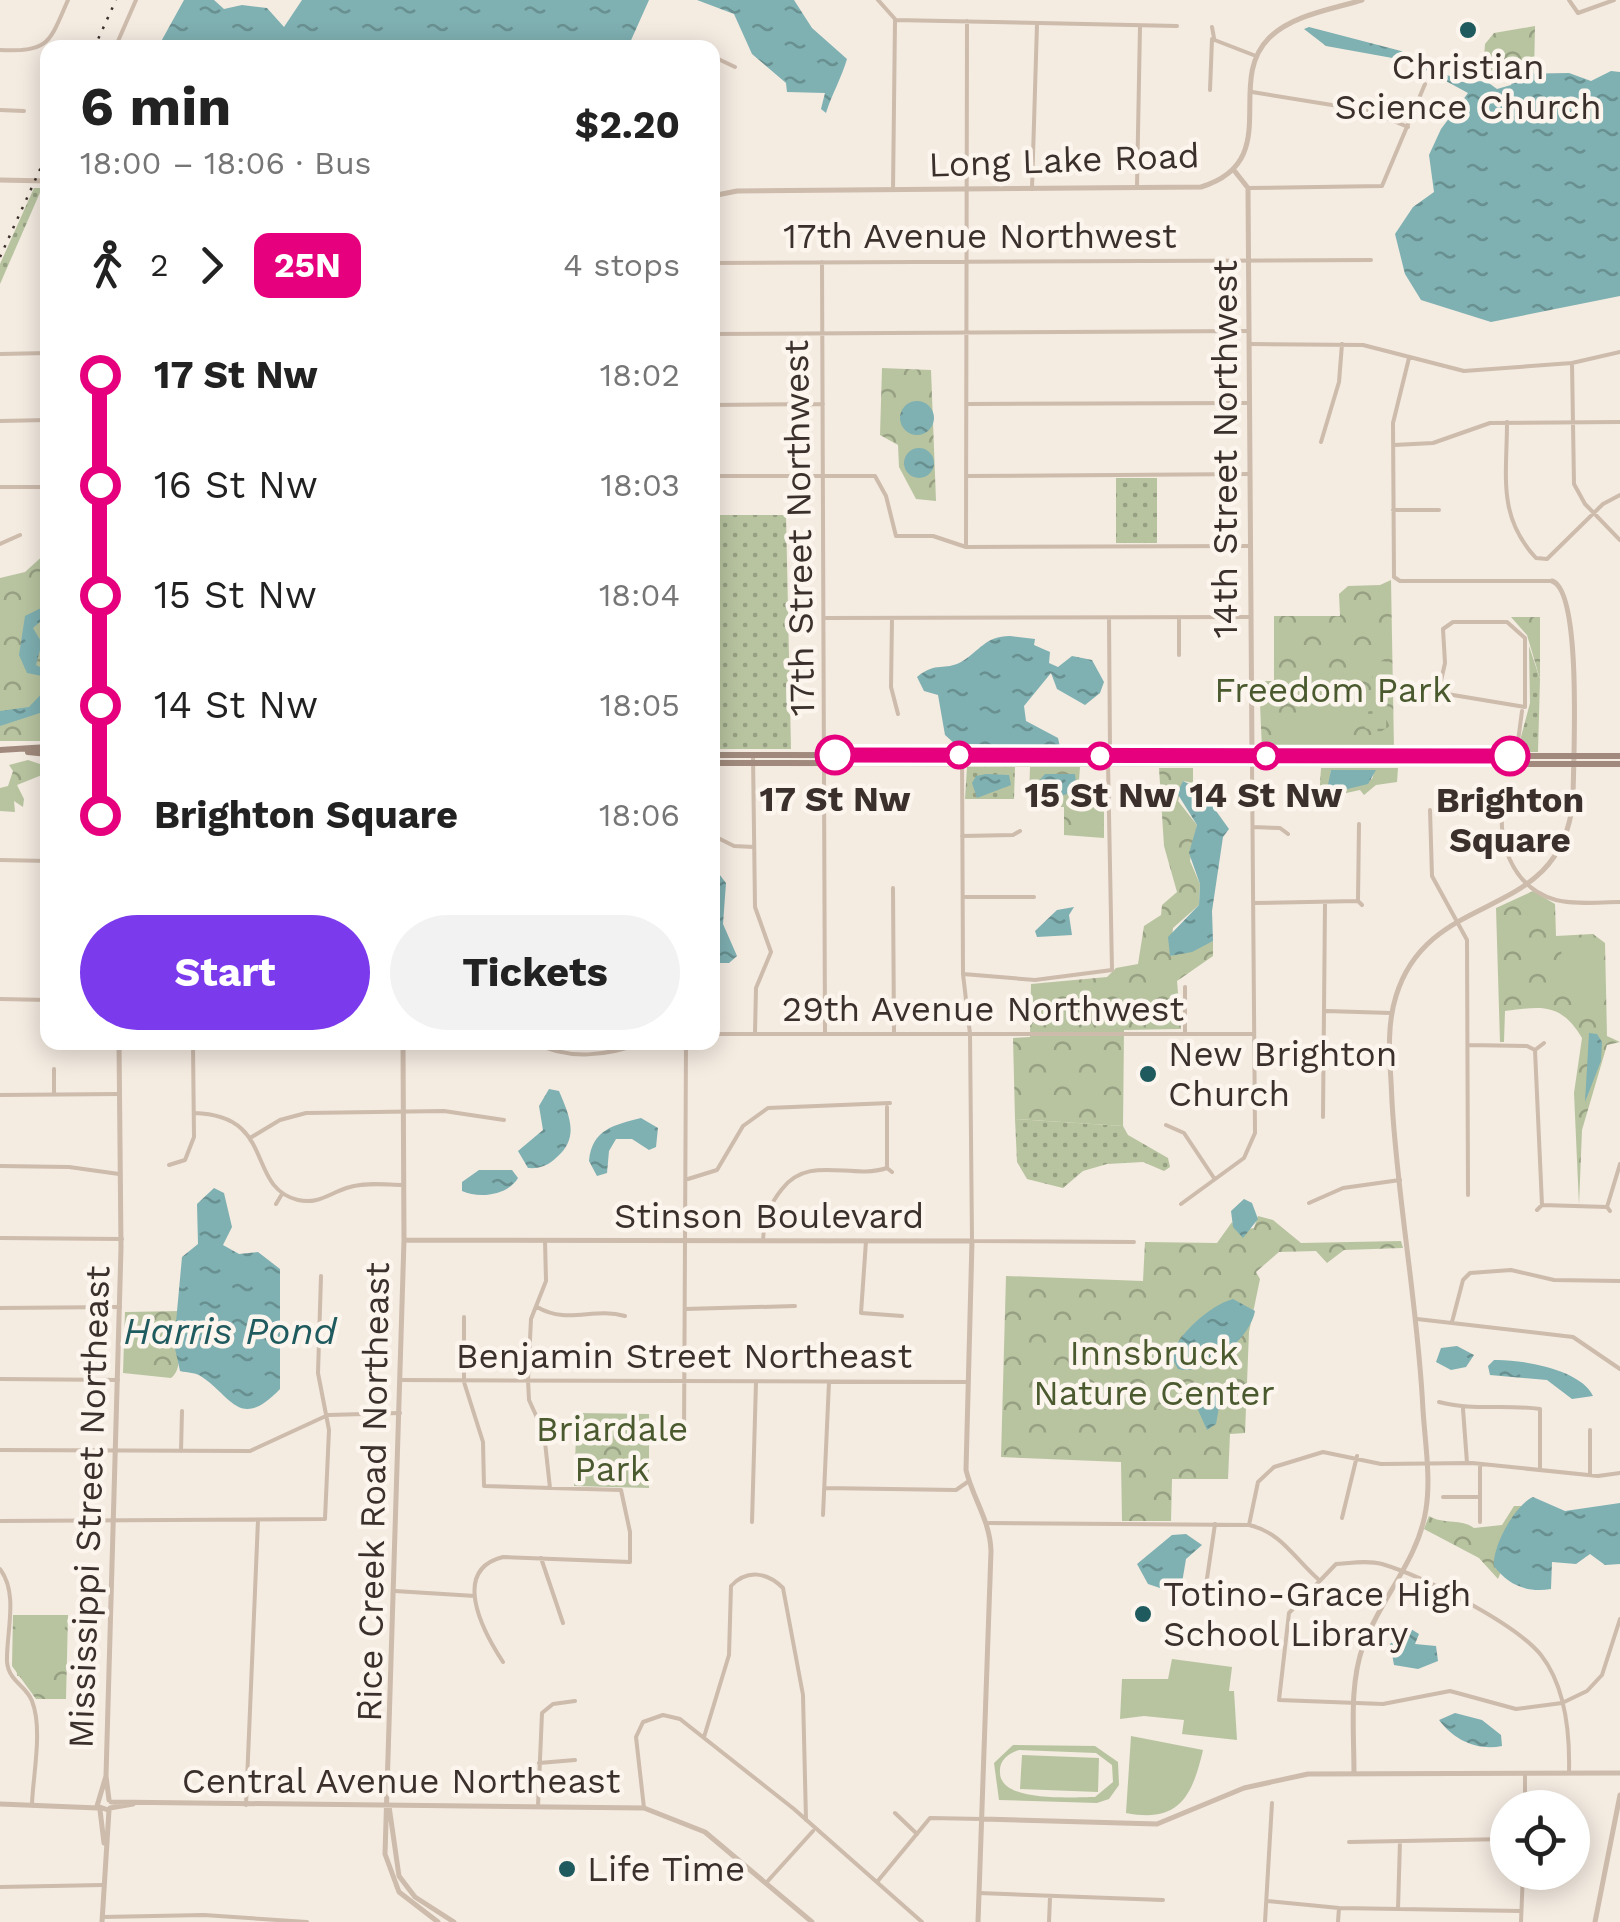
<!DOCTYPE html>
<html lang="en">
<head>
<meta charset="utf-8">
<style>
	:root { --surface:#fff; --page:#f2f2f2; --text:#222; --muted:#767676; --accent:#7c3aed }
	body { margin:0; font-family:"Work Sans",sans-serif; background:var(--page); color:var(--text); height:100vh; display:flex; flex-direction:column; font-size:38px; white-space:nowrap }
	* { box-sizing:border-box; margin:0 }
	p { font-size:32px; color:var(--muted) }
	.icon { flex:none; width:55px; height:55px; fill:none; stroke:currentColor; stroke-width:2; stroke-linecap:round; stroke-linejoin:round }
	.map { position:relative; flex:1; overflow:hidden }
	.panel { position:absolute; left:40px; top:40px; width:680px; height:1010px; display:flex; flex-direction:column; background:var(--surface); border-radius:20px; box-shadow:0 5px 25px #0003 }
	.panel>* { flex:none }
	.badge { padding:0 20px; border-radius:15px; font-size:35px; line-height:65px }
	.tools { position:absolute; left:1490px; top:1790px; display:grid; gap:20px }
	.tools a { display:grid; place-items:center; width:100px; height:100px; border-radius:50%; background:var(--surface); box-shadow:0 5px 25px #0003; font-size:50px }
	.map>.badge { position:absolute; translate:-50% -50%; box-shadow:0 0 0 5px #fff }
	.legs { display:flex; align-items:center; gap:15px; height:110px; padding:0 40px; font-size:32px }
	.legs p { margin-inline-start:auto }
	.overview { display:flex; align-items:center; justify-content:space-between; height:170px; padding:0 40px }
	h1 { font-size:55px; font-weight:700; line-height:75px }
	.action { display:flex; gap:20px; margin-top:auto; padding:20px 40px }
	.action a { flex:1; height:115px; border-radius:60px; background:var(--accent); color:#fff; font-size:40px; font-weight:700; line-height:115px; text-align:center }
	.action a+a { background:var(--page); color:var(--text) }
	ul { padding:0 40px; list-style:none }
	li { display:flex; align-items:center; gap:35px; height:110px; font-size:38px }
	li i { display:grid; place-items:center; width:15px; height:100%; margin:0 12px; background:currentColor }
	li i::after { content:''; width:25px; height:25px; margin:-12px; border:8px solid; border-radius:50%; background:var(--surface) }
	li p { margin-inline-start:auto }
	li:first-child i { background:linear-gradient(#0000 50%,currentColor 0) }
	li:last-child i { background:linear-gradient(currentColor 50%,#0000 0) }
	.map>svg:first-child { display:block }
</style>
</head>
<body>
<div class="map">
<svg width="1620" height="1922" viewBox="0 0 1620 1922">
	<defs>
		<pattern id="grass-dots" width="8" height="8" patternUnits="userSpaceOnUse" patternTransform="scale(2.5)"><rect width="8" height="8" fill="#b8c4a0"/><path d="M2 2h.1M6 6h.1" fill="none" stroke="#97a083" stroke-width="1.8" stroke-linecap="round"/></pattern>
		<pattern id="forest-crowns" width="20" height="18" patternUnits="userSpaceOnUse" patternTransform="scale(2.5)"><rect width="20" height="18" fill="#b8c4a0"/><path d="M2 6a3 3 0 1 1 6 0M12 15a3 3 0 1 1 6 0" fill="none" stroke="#97a083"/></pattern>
		<pattern id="wetland-marsh" width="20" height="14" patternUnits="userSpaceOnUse" patternTransform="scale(2.5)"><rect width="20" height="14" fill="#b8c4a0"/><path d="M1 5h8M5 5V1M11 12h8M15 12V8" fill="none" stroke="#97a083"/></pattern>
		<pattern id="water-ripples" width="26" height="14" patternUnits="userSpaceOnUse" patternTransform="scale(2.5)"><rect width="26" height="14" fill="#7fb0b2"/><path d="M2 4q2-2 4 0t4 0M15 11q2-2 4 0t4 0" fill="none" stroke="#699091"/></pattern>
	</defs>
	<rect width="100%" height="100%" fill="#f4ebe1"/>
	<path fill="url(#grass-dots)" d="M34,188H42L0,284V264Z
		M1116,478H1157V543H1116Z
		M713,515H786L791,749H713Z
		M1529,646L1540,679L1538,752H1519L1518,748L1530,703Z
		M967,767H1015L1014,799H965Z
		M1015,1119L1123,1126L1128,1135L1168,1158L1170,1167L1164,1171L1143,1162L1107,1164L1083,1171L1063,1188L1027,1179L1017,1162Z"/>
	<path fill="url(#forest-crowns)" fill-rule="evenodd" d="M1535,26L1534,75L1483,72L1485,44L1494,33Z
		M882,368L931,370L936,501L916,499L899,467L898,445L880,435Z
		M47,552V741H0V578L25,572Z
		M1391,580L1394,750H1262L1259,681H1274V616H1340L1339,594L1348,586L1380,585Z
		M1511,617H1540V679L1527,635Z
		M47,759V773L17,785L24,799L23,807L14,801L15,812L0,811V788L8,786L13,771L9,765L28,760L43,765Z
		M1030,767H1080L1078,795L1104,797V838L1064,835V807H1037L1029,798Z
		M1159,768H1193V783L1183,781L1178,801L1197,825L1190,861L1200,884L1199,905L1173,928L1170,956L1213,941V956L1177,981L1181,1029L1124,1030L1123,1126L1015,1119L1013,1038L1030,1037L1031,984L1107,977L1116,968L1138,964L1144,926L1161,915L1162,905L1177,892L1164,846Z
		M1321,768H1398L1397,782L1376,785L1364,795L1360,790L1319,799ZM1331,770H1375L1372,779L1329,790Z
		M1533,891L1555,904L1556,936L1593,934L1605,943L1607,1036L1620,1042L1607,1045L1582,1130L1579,1205L1574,1093L1582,1038C1561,1003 1543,1006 1505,1011L1504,1042H1500L1496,908Z
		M1258,1216L1273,1220L1301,1243L1401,1241L1403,1248L1344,1250L1327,1263L1316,1251L1279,1252L1256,1272L1260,1279L1249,1332L1245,1433L1230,1434L1228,1479H1172L1171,1521H1122L1121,1462L1001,1457L1006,1276L1143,1281L1145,1242L1217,1243L1232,1222L1237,1231L1254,1228Z
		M180,1311C170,1335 188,1365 171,1378L123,1373L125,1312Z
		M577,1413L649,1414V1488L574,1486Z
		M1514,1506H1527L1498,1579L1479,1558L1424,1529L1429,1516C1444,1525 1461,1518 1474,1528L1502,1525Z
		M13,1615H68L66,1699H36L12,1666Z"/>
	<path fill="url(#wetland-marsh)" d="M1385,659L1386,689L1390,692L1385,718L1390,726L1380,732L1365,728L1374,685L1370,667Z"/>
	<path fill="#b8c4a0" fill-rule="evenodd" d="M1299,677L1358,678C1365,714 1331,738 1298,741Z
		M1595,946L1598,992L1564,994L1561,948Z
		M15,1617L62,1618L65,1622L64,1663H50V1677L17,1676Z
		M1172,1659L1232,1667L1229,1691H1234L1237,1740L1182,1734L1184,1720L1144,1716L1120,1719L1122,1679H1168Z
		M1131,1736L1203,1750C1192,1798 1178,1823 1126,1813Z
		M1013,1745L1095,1746L1118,1762L1119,1785L1109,1799L1097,1803L999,1800L994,1763ZM1019,1750L1096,1753L1112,1765L1113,1782L1095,1797C1073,1797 1001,1803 1000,1773C999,1760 1008,1754 1019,1750Z
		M1022,1755L1099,1758L1098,1792L1020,1789Z"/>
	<path fill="url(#water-ripples)" d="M184,0H214L224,9L242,5L267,8L284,27L302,0H649L628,47H158Z
		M697,0H794L812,28L847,59C841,79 832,94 826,113L821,109L825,93L787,92L786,83L752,54L734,14Z
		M1309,27L1401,51L1461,82L1486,81L1497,89L1511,85L1516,74L1569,73L1591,81L1611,71L1620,72V296L1491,322L1421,300L1405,274L1395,234L1413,207L1434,192L1429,155L1441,129L1468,93L1409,61L1326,46L1304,29Z
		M900 418a17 17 0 1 1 34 0a17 17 0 1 1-34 0Z
		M904 463a15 15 0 1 1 30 0a15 15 0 1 1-30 0Z
		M47,605V616L33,628L42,643L36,665L42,668L47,663V677L27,673L19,655L25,616Z
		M1010,636L1035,639L1034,645L1050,652L1049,663L1058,667L1072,656L1092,660L1104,682L1100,693L1085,705L1057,689L1051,673L1024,706L1026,721L1058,738L1060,747L955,744L945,735L938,695L924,691L917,677C936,661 945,671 961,662C980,651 985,636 1010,636Z
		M47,688V709L43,712L0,726V711L29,707Z
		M1331,770H1376L1368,784L1335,792L1328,785Z
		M986,774L1009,775L1011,785L977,798L972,783L976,776Z
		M1045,774H1075L1077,791L1038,803L1031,790Z
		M1183,781L1201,790L1229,829L1223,837L1212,911L1213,941L1192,952L1170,956L1168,937L1199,905L1200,884L1189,853L1197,825L1177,793Z
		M713,866L726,883L723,924L737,956L729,963H713Z
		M1074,907L1069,915L1072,935L1037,937L1035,931L1057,910Z
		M1589,1033L1597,1034L1602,1042L1601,1061L1585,1102Z
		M549,1089L559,1091C569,1115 580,1137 557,1157C549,1165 540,1169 528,1168L518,1151L543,1130L539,1106Z
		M641,1118L658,1128L656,1147L649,1150L632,1139H616L609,1151L607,1173L597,1176L589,1161C592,1129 614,1125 641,1118Z
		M479,1170H512L518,1178C508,1195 480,1199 462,1191V1182Z
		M214,1188L224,1193L232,1227L223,1245L239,1254L258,1252L280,1269V1389C240,1431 232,1397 202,1377C196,1372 188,1373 180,1371L174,1344L182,1257L198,1244L197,1204Z
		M1244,1199L1252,1203L1258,1219L1243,1238L1233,1227L1231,1211Z
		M1233,1299L1255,1311C1251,1337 1206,1377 1178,1369L1171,1357C1177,1335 1210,1305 1233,1299Z
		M1457,1346L1474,1355L1466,1367L1451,1370L1436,1362L1441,1348Z
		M1494,1360C1522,1359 1582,1370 1593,1396L1572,1399L1547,1380L1490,1375L1488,1366Z
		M1206,1382L1213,1383L1220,1402L1216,1424L1207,1430L1198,1410Z
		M1533,1497L1565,1511L1620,1503V1564L1605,1565L1590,1554L1576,1564L1552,1562L1551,1589C1527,1593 1508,1585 1494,1566C1492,1546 1516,1504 1533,1497Z
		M1186,1534L1202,1545L1186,1559L1182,1583L1166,1590L1148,1584L1137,1564L1172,1535Z
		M1411,1629L1419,1634L1415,1644L1436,1646L1438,1661L1418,1669L1394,1665L1390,1644Z
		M1455,1713L1482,1720L1501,1735L1502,1746C1477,1751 1454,1740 1439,1720Z"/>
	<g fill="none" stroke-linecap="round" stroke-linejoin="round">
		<path stroke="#cdbbac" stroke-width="4" d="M878,0L895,19
			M1569,0L1578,13L1614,0
			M895,20L1177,26
			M1212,27L1214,38
			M115,48L136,0
			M660,48L678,42L693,48
			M0,50C50,52 49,43 68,0
			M712,56L735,67
			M1210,90L1212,39L1256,56
			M1252,92L1369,111L1408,127
			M0,110L24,111
			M1137,186L1140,26
			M1248,188L1382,186L1425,84
			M1032,189L1037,24
			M893,190L895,20
			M714,195L716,58
			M822,262L825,1034
			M712,263L1371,260
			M48,265L42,280L48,286
			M712,334L1249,331
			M1250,344L1363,345L1464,371L1572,363L1620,352
			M0,354L48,353
			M1409,358L1393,423L1394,577L1400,581H1551
			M1572,363L1574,484L1585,504L1620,540
			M966,404L1249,403
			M712,405L823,404
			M0,421L48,420
			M1507,422C1507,476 1497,516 1536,558L1547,559L1603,504L1620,495
			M1321,442L1339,382L1342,344
			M1394,445L1433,443L1490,423L1620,422
			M712,476H875L886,496L896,536H933L966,547L1250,546
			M966,476L1250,474
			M0,487H48
			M1393,510H1439
			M0,544L20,535
			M966,546L967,21
			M826,618L1251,617
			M892,618L891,687L898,714
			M1109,618L1110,753
			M1507,622L1525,638V707L1447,694L1440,685L1445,663L1443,629L1453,622Z
			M1179,655V618
			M753,755L755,907L771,952L756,988L755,1033
			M962,755L963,974L970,1034L972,1241L1134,1242
			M1515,764L1522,711
			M1505,799C1494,838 1512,888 1556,900C1576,905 1600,902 1620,902
			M1430,810L1432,876L1467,940L1468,1195
			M1253,827L1280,828L1288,834
			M712,835L734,846L754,847
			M962,836L1013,835L1020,831
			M0,860L48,861
			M893,888L894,1033
			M964,897H1034
			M1358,901L1359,824
			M1253,903L1358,901L1362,905
			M963,974L1035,980L1112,970L1108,762
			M1185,987V1033
			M0,999L48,1000
			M1326,1011L1391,1013
			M712,1034H1254
			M532,1042C569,1061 607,1056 645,1042
			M120,1044L254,1042
			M1468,1045L1527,1046L1535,1050L1544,1043
			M1535,1050L1542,1205
			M54,1069V1094
			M0,1095L120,1094
			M887,1107V1168
			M194,1113C277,1115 245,1187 298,1200C319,1205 331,1192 350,1187C366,1182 387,1185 404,1185
			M1323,1117L1325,903
			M1166,1125L1184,1133L1214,1178
			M250,1138L280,1120L306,1113L444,1111L504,1120
			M169,1165L185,1160L194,1137L193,1045
			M0,1166L69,1167L119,1174
			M688,1179L717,1170L743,1126L768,1108L890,1103
			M1309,1203L1343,1188L1400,1180
			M276,1204L282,1194
			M1181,1204L1244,1158L1255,1133L1252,765
			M1607,1207L1620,1164
			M1537,1210L1542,1205L1607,1207L1610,1211
			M0,1238L122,1239
			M545,1240L546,1281L531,1319L528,1380L529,1400L544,1433L550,1488
			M763,1240C764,1220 769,1205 782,1189C809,1154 851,1180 887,1168L892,1172
			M866,1241L861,1313L902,1316
			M537,1307C568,1325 593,1307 625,1316
			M0,1308L120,1307
			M685,1309L795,1306
			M464,1317V1382L483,1442L484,1486L621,1490L630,1532V1562L503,1557C451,1570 482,1630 503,1662
			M1417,1319L1573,1337L1620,1369
			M1452,1322L1463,1280L1470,1273L1511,1270L1554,1280L1620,1281
			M0,1379L118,1380
			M401,1380L968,1382
			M1439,1402C1472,1411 1505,1404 1540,1409V1468
			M1463,1409L1467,1463
			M684,1440L686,1042
			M0,1450L250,1451L328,1415L400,1413
			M181,1451L182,1411
			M1590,1474V1430
			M824,1488L956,1490L969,1481
			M1443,1497H1480
			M823,1515L829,1382
			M1342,1518L1357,1456
			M0,1521L325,1519L329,1430L318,1373L321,1276
			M752,1522L756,1382
			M1480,1522V1467
			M989,1523L1249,1525C1281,1532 1294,1558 1318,1579
			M1249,1525L1258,1482L1274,1467L1323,1452L1381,1464L1472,1463L1598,1476L1620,1473
			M541,1558L563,1623
			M0,1569C19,1594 6,1633 7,1662C9,1682 26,1685 32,1701C43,1729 33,1775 32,1804
			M395,1591L475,1596
			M1204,1599L1215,1524
			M704,1737L729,1655L731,1586C747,1569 767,1572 783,1588L803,1695L806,1820
			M539,1763L575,1760
			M1569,1773C1570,1734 1566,1687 1541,1655C1515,1623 1422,1576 1382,1564C1368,1560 1351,1563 1336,1564L1289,1613L1279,1700L1383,1704L1450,1691L1516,1709L1562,1703L1587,1691L1602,1675L1620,1619
			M246,1805L258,1520
			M538,1806L542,1713L553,1704L575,1701
			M644,1808L636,1737L643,1722L663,1715L680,1719L794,1809L922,1922
			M1525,1808V1774
			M895,1813L917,1834
			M1349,1842L1508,1839
			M877,1882L930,1818L982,1819
			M766,1883L813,1831
			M0,1887L103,1885
			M979,1893L1163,1900
			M1267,1901L1339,1908L1521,1911
			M1398,1909L1400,1841
			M102,1917L204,1915L307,1922
			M1049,1922L1050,1897
			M1265,1922L1272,1803
			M1338,1922L1339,1908
			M1521,1922L1523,1872"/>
		<path stroke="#cdbbac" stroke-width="5" d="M1233,169L1248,188L1252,756
			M0,180L48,181
			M712,196L737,191L1201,187C1285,161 1224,83 1269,38C1292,15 1333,9 1362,0
			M403,1042L404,1240L385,1854L399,1892L438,1922
			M404,1240L972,1241L966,1470C973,1499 990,1520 991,1551L978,1922
			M1354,1773C1354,1731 1349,1686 1363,1646C1380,1599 1419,1559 1426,1509C1431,1478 1425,1442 1423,1410C1418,1307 1398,1205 1392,1102C1391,1067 1385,1031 1396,996C1430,885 1561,926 1573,800C1573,765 1583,591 1552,581
			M106,1776L97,1806L108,1810
			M109,1800L106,1776L121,1248L119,1042
			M111,1802L644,1808L705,1832L812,1922
			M0,1804L98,1808
			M389,1806L399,1876L415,1897L454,1922
			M110,1808L133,1804
			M100,1810L104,1843
			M983,1819L1157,1824L1244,1788L1308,1774L1620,1773
			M102,1922L109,1810
			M1595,1922L1620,1795"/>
		<path stroke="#a18a7d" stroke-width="6" d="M0,750L48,747
			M28,752L48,754
			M712,755L1620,756
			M712,763L1620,764"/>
		<path stroke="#3b302b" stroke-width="2.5" stroke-dasharray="2.5 8" stroke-linecap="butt" d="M94,48L116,0
			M0,257L48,152"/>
	</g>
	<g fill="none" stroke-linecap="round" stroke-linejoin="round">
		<defs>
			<path id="line-1" d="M835,755L1510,756"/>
		</defs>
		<use href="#line-1" stroke="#fff" stroke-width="22"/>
		<use href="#line-1" stroke="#e6007e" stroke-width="15"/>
	</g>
	<g fill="#1f5a5e" stroke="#fbf5ee" stroke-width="4">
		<circle cx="1468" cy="30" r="10"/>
		<circle cx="1148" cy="1074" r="10"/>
		<circle cx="1143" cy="1614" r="10"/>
		<circle cx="567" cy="1869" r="10"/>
	</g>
	<g fill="#fff" stroke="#e6007e" stroke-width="5">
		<circle cx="835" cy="755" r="18"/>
		<circle cx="959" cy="755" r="12"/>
		<circle cx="1100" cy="756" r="12"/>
		<circle cx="1266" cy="756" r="12"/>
		<circle cx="1510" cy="756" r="18"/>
	</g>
	<g text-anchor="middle" stroke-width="9" stroke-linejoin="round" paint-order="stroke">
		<g font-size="35" fill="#3b302b" stroke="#fbf5ee" text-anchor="start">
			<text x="1468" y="79" text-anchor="middle">Christian<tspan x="1468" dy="40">Science Church</tspan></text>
			<text x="1168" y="1066">New Brighton<tspan x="1168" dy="40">Church</tspan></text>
			<text x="1163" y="1606">Totino-Grace High<tspan x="1163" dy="40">School Library</tspan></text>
			<text x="587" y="1881">Life Time</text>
		</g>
		<g font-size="35" fill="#3b302b" stroke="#fbf5ee">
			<text transform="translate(1064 160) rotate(-2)" y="12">Long Lake Road</text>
			<text x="980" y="248">17th Avenue Northwest</text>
			<text transform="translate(1225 449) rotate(-90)" y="12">14th Street Northwest</text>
			<text transform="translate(799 528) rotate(-91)" y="12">17th Street Northwest</text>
			<text x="983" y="1021">29th Avenue Northwest</text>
			<text x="769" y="1228">Stinson Boulevard</text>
			<text x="684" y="1368">Benjamin Street Northeast</text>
			<text transform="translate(373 1492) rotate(-89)" y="12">Rice Creek Road Northeast</text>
			<text transform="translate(89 1507) rotate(-88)" y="12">Mississippi Street Northeast</text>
			<text x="401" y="1793">Central Avenue Northeast</text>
		</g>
		<g font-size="35" fill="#4a5a2e" stroke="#fbf5ee">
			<text x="1333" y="702">Freedom Park</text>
			<text x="1154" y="1365">Innsbruck<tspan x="1154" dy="40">Nature Center</tspan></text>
			<text x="612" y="1441">Briardale<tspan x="612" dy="40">Park</tspan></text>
		</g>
		<g font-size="35" font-weight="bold" fill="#3b302b" stroke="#fbf5ee">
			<text x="1100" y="807">15 St Nw</text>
			<text x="1266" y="807">14 St Nw</text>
			<text x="835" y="811">17 St Nw</text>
			<text x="1510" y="812">Brighton<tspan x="1510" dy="40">Square</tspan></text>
		</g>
		<g font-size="38" font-style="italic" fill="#1f5a5e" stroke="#fbf5ee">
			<text x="230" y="1344">Harris Pond</text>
		</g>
	</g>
</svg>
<div class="tools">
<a><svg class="icon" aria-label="locate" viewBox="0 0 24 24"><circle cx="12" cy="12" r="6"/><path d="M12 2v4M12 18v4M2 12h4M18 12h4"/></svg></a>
</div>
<section class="panel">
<div class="overview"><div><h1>6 min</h1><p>18:00 – 18:06 · Bus</p></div><b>$2.20</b></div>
<div class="legs"><svg class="icon" aria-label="walk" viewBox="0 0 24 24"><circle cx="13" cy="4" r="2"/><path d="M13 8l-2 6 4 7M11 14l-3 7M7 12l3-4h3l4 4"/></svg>2<svg class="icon" aria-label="forward" viewBox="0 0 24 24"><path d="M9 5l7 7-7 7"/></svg><b class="badge" style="background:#e6007e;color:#fff">25N</b><p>4 stops</p></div>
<ul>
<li><i style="color:#e6007e"></i><b>17 St Nw</b><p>18:02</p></li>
<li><i style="color:#e6007e"></i><span>16 St Nw</span><p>18:03</p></li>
<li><i style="color:#e6007e"></i><span>15 St Nw</span><p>18:04</p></li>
<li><i style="color:#e6007e"></i><span>14 St Nw</span><p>18:05</p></li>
<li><i style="color:#e6007e"></i><b>Brighton Square</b><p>18:06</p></li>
</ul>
<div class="action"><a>Start</a><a>Tickets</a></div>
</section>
</div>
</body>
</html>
